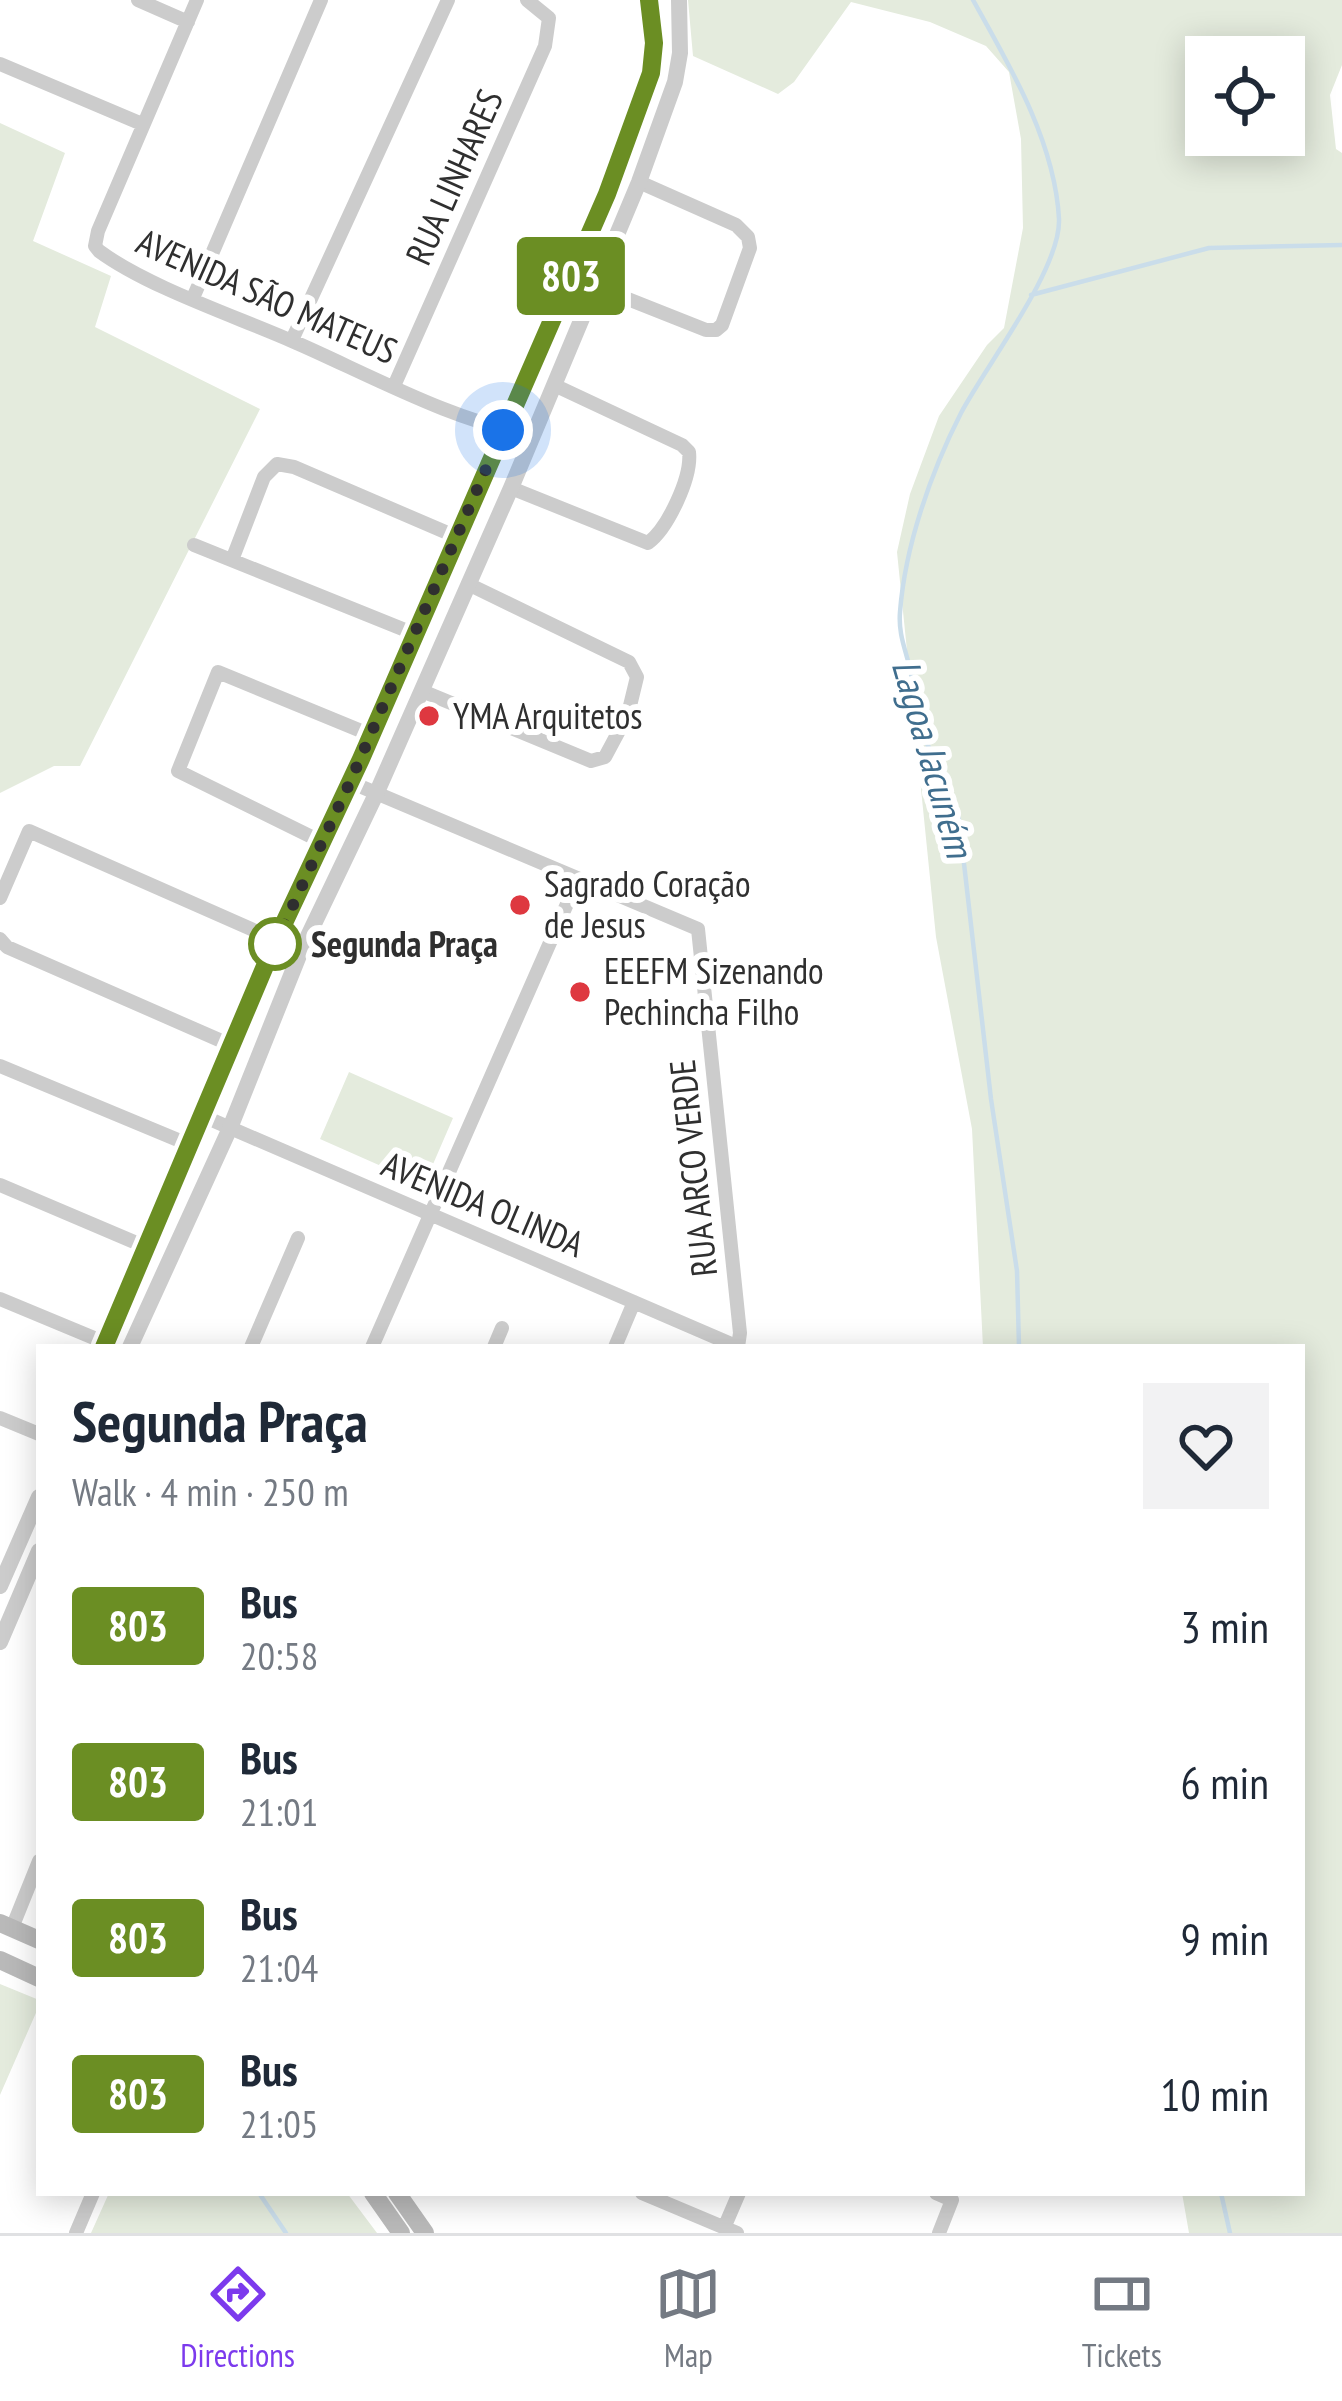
<!DOCTYPE html>
<html lang="en">
<head>
<meta charset="utf-8">
<style>
	:root { --surface:#fff; --page:#f2f2f3; --text:#1f2937; --muted:#747a83; --line:#e0e1e3; --accent:#7c3aed }
	body { margin:0; font-family:"PT Sans Narrow",sans-serif; background:var(--page); color:var(--text); height:100vh; display:flex; flex-direction:column; font-size:45px; white-space:nowrap }
	* { box-sizing:border-box; margin:0 }
	p { font-size:39px; color:var(--muted) }
	.icon { flex:none; width:66px; height:66px; fill:none; stroke:currentColor; stroke-width:2; stroke-linecap:round; stroke-linejoin:round }
	.map { position:relative; flex:1; overflow:hidden }
	.side { position:absolute; left:36px; top:1344px; width:1269px; height:852px; display:flex; flex-direction:column; background:var(--surface); border-radius:0px; box-shadow:0 6px 30px #0003 }
	.side>* { flex:none }
	.badge { padding:0 24px; border-radius:9px; font-size:42px; line-height:78px }
	.buttons { position:absolute; left:1185px; top:36px; display:grid; gap:24px }
	.buttons a { display:grid; place-items:center; width:120px; height:120px; border-radius:0px; background:var(--surface); box-shadow:0 6px 30px #0003; font-size:60px }
	.you { position:absolute; width:60px; height:60px; margin:-30px; border:9px solid #fff; border-radius:50%; background:#1a73e8; box-shadow:0 0 0 18px #1a73e833 }
	.map>.badge { position:absolute; translate:-50% -50%; box-shadow:0 0 0 6px #fff }
	.round { display:grid; place-items:center; flex:none; width:126px; height:126px; border-radius:0px; background:var(--page) }
	.summary { display:flex; align-items:center; justify-content:space-between; height:204px; padding:0 36px }
	h1 { font-size:57px; font-weight:700; line-height:90px }
	ul { padding:0; list-style:none }
	li { display:flex; align-items:center; gap:36px; height:156px; padding:0 36px }
	li div { flex:1 }
	li b { display:block; font-size:45px }
	li em { font-style:normal }
	li .badge { min-width:132px; font-weight:700; text-align:center }
	.tabs { display:flex; justify-content:space-around; align-items:center; height:168px; border-top:3px solid var(--line); background:var(--surface); font-size:33px; color:var(--muted) }
	.tabs a { display:grid; justify-items:center; gap:6px }
	.tabs .on { color:var(--accent) }
	.map>svg:first-child { display:block }
</style>
</head>
<body>
<div class="map">
<svg width="1342" height="2233" viewBox="0 0 1342 2233">
	<rect width="100%" height="100%" fill="#fff"/>
	<path fill="#e4ebdd" fill-rule="evenodd" d="M688,0H1342V65L1330,95L1336,149L1342,153V2233H1189L1182,2193H1302V1347H983L972,1129L936,937L897,552L910,494L939,416L987,345L1004,328L1023,228L1021,139L1009,72L986,46L930,22L851,2L794,82L778,94L693,56ZM1206,57H1284V135H1206Z
		M0,123L65,153L33,241L111,276L95,327L260,409L80,766H54L0,793Z
		M349,1072L453,1118L424,1185L320,1139Z
		M0,1984L39,2000V2006L0,2095Z
		M109,2193H347L377,2233H91Z"/>
	<g fill="none" stroke-linecap="round" stroke-linejoin="round">
		<path stroke="#caddea" stroke-width="4.5" d="M973,0C1010,66 1055,142 1059,219C1061,269 985,367 961,413C931,472 905,546 900,612C898,636 907,652 911,674C914,692 913,712 920,728C934,762 950,782 959,820L991,1099L1017,1271L1019,1347
			M1031,295L1209,248L1342,245
			M259,2193L286,2233
			M1221,2193L1230,2233"/>
		<path stroke="#ccc" stroke-width="14" d="M138,0L188,22
			M197,0L98,231L95,246L99,251C148,287 235,316 292,341C360,370 461,426 533,434
			M0,64L142,124
			M595,286L706,330H716L722,325L750,248L748,237L736,225L639,182
			M193,298L321,0
			M292,340L448,0
			M394,386L545,46L549,18L527,0
			M511,488L648,543C668,528 692,477 689,452L682,445L554,385
			M194,545L415,634
			M232,560L264,477L277,464L294,467L457,537
			M422,691L591,761L605,757L628,714L637,677L629,662L468,584
			M350,782L698,929L740,1333L738,1347
			M322,842L178,771L218,672L371,735
			M0,898L29,831L276,940
			M0,939L7,947L233,1046
			M0,1066L190,1145
			M205,1117L738,1347
			M0,1185L146,1247
			M0,1299L106,1343
			M251,1347L298,1238
			M372,1347L578,879
			M494,1347L502,1328
			M615,1347L634,1302
			M0,1418L39,1434
			M12,1928L39,1861
			M642,2193L737,2233
			M936,2193L952,2200L939,2233
			M724,2228L739,2193
			M76,2233L93,2193"/>
		<path stroke="#ccc" stroke-width="16" d="M104,1347L205,1117L276,940L350,782L607,194L651,73L654,43L649,0
			M130,1347L230,1128L300,953L377,792L511,488L639,182L675,82L680,53L679,0
			M0,1586L39,1497
			M0,1642L39,1551"/>
		<path stroke="#b9b9b9" stroke-width="18" d="M0,1923L39,1940
			M0,1960L39,1978
			M373,2193L401,2233
			M397,2193L425,2233"/>
	</g>
	<g fill="none" stroke-linecap="round" stroke-linejoin="round">
		<defs>
			<path id="line" d="M104,1347L276,940L361,759L607,194L651,73L654,43L649,0"/>
		</defs>
		<use href="#line" stroke="#fff" stroke-width="27"/>
		<use href="#line" stroke="#6b8e23" stroke-width="18"/>
		<path stroke="#2f2f2f" stroke-width="12" stroke-dasharray="0 21.6" d="M275,944L350,782L503,430"/>
	</g>
	<g fill="#de3840" stroke="#fff" stroke-width="4.5">
		<circle cx="429" cy="716" r="12"/>
		<circle cx="520" cy="905" r="12"/>
		<circle cx="580" cy="992" r="12"/>
	</g>
	<circle fill="#fff" stroke="#6b8e23" stroke-width="6" cx="275" cy="944" r="24"/>
	<g text-anchor="middle" stroke-width="12" stroke-linejoin="round" paint-order="stroke">
		<g font-size="36" fill="#2f2f2f" stroke="#fff">
			<text transform="translate(454 177) rotate(-66)" y="13">RUA LINHARES</text>
			<text transform="translate(267 296) rotate(24)" y="13">AVENIDA SÃO MATEUS</text>
			<text transform="translate(693 1168) rotate(-96)" y="13">RUA ARCO VERDE</text>
			<text transform="translate(483 1204) rotate(23)" y="13">AVENIDA OLINDA</text>
		</g>
		<g font-size="36" fill="#2f2f2f" stroke="#fff" text-anchor="start">
			<text x="453" y="729">YMA Arquitetos</text>
			<text x="544" y="897">Sagrado Coração<tspan x="544" dy="41">de Jesus</tspan></text>
			<text x="604" y="984">EEEFM Sizenando<tspan x="604" dy="41">Pechincha Filho</tspan></text>
		</g>
		<g font-size="36" font-weight="bold" fill="#2f2f2f" stroke="#fff" text-anchor="start">
			<text x="311" y="957">Segunda Praça</text>
		</g>
		<g font-size="39" font-style="italic" fill="#406e8e" stroke="#fff">
			<text transform="translate(933 758) rotate(74)" y="14">Lagoa Jacuném</text>
		</g>
	</g>
</svg>
<div class="buttons">
<a><svg class="icon" aria-label="locate" viewBox="0 0 24 24"><circle cx="12" cy="12" r="6"/><path d="M12 2v4M12 18v4M2 12h4M18 12h4"/></svg></a>
</div>
<div class="you" style="left:503px;top:430px"></div>
<b class="badge" style="left:571px;top:276px;background:#6b8e23;color:#fff">803</b>
<section class="side">
<div class="summary"><div><h1>Segunda Praça</h1><p>Walk · 4 min · 250 m</p></div><a class="round"><svg class="icon" aria-label="heart" viewBox="0 0 24 24"><path d="M12 20l-8-8c-3-5 5-10 8-4 3-6 11-1 8 4z"/></svg></a></div>
<ul>
<li><span class="badge" style="background:#6b8e23;color:#fff">803</span><div><b>Bus</b><p>20:58</p></div><em>3 min</em></li>
<li><span class="badge" style="background:#6b8e23;color:#fff">803</span><div><b>Bus</b><p>21:01</p></div><em>6 min</em></li>
<li><span class="badge" style="background:#6b8e23;color:#fff">803</span><div><b>Bus</b><p>21:04</p></div><em>9 min</em></li>
<li><span class="badge" style="background:#6b8e23;color:#fff">803</span><div><b>Bus</b><p>21:05</p></div><em>10 min</em></li>
</ul>
</section>
</div>
<nav class="tabs">
<a class="on"><svg class="icon" aria-label="directions" viewBox="0 0 24 24"><path d="M12 3l9 9-9 9-9-9zM9 14v-3h6M13 9l2 2-2 2"/></svg>Directions</a>
<a><svg class="icon" aria-label="map" viewBox="0 0 24 24"><path d="M3 6l6-2 6 2 6-2v14l-6 2-6-2-6 2zM9 4v14M15 6v14"/></svg>Map</a>
<a><svg class="icon" aria-label="tickets" viewBox="0 0 24 24"><path d="M3 7h18v10H3zM15 7v10"/></svg>Tickets</a>
</nav>
</body>
</html>
